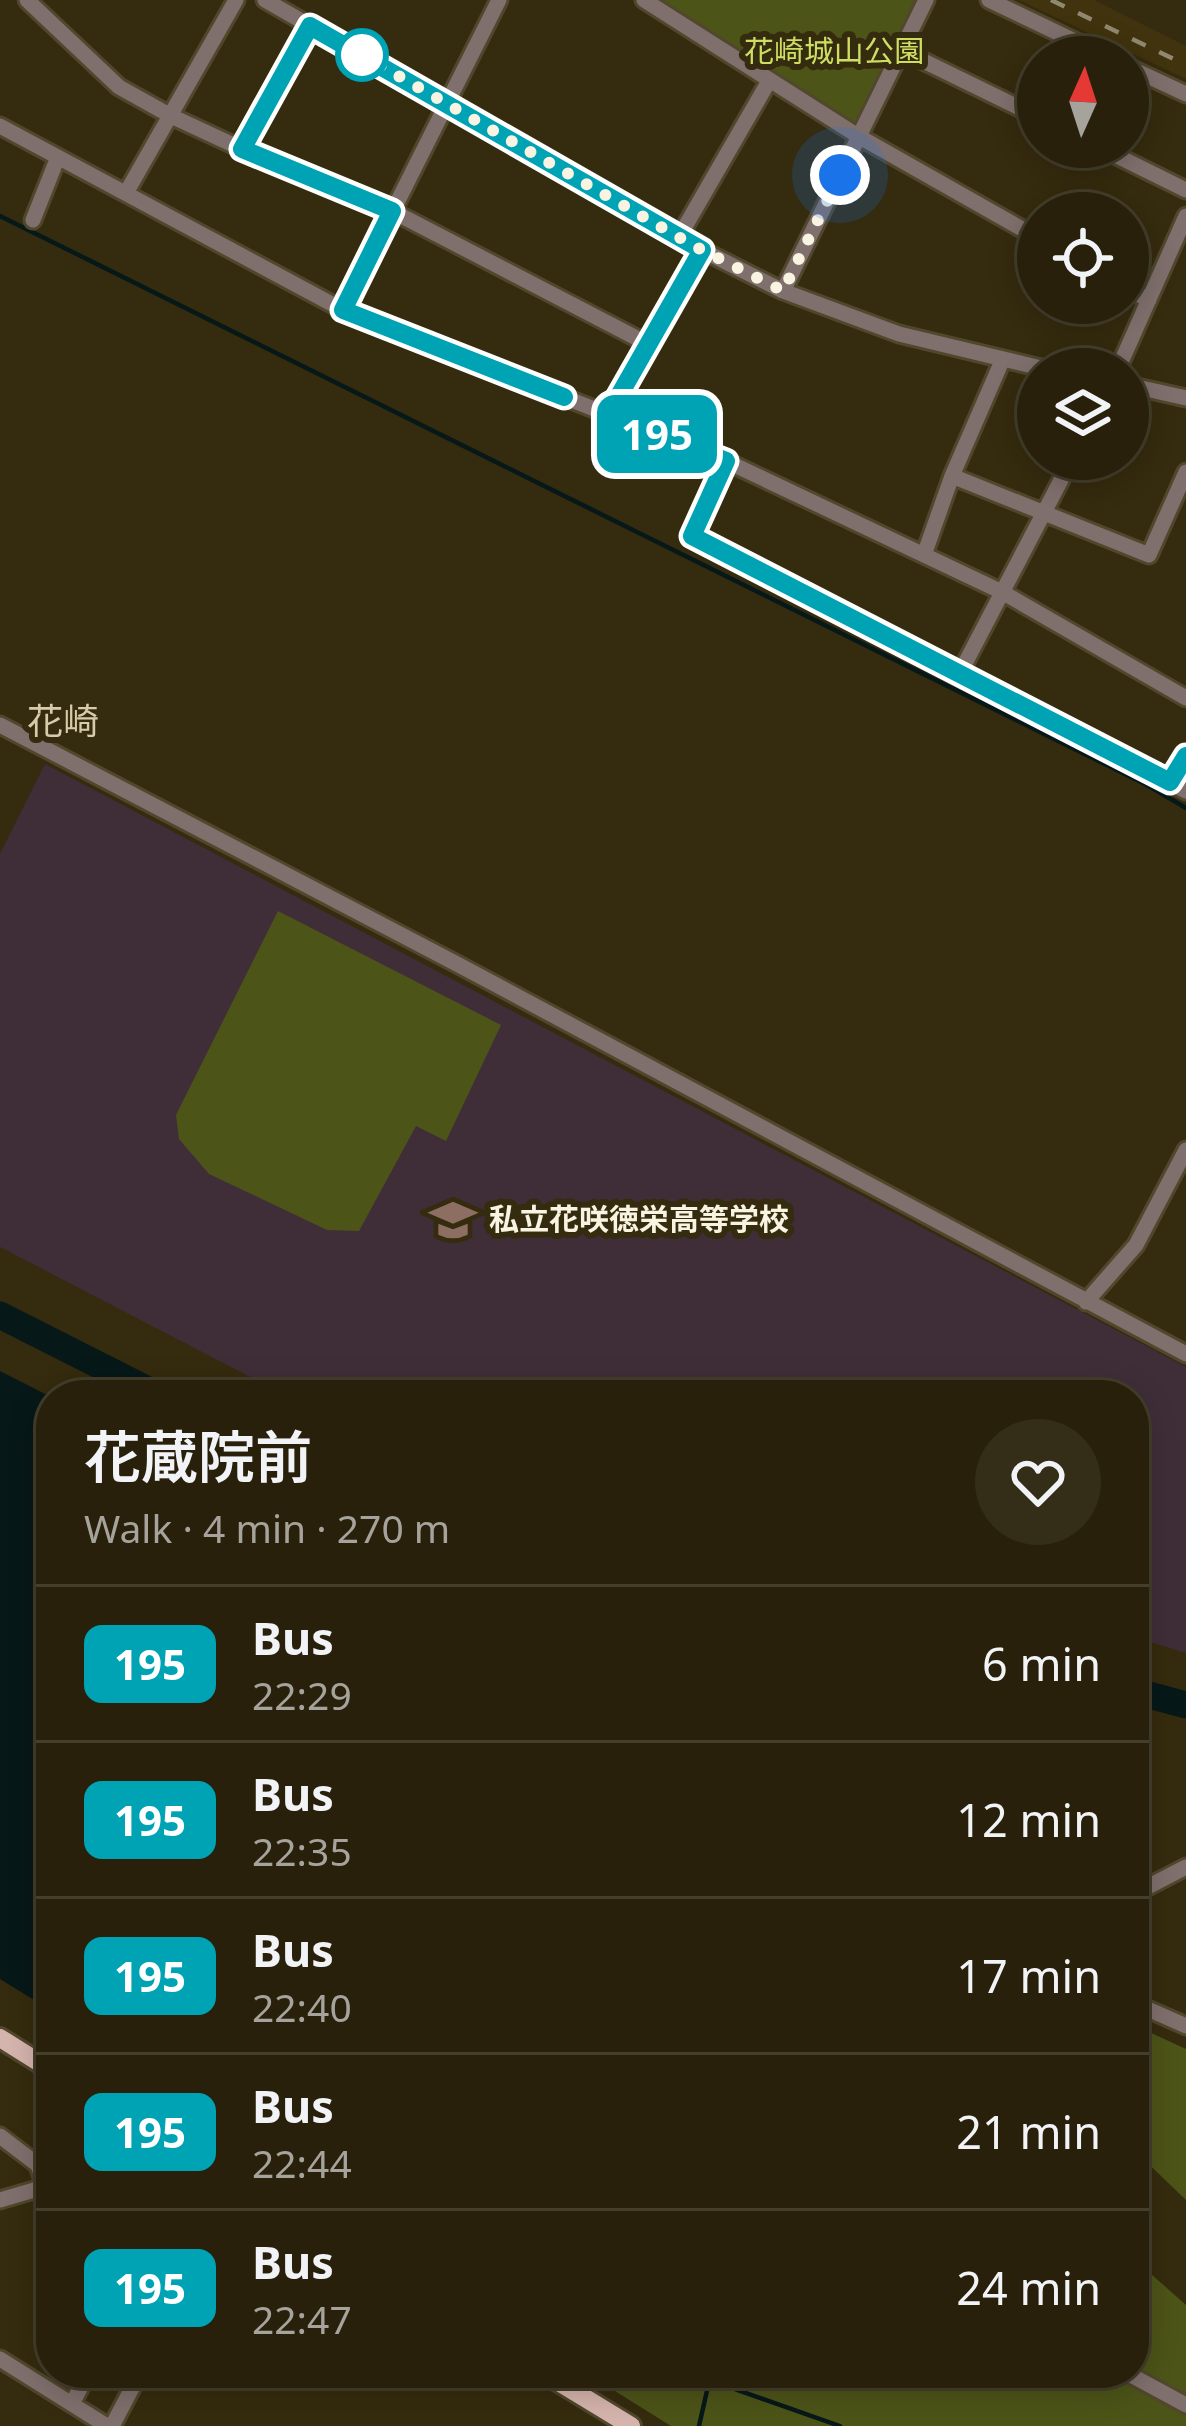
<!DOCTYPE html>
<html lang="en">
<head>
<meta charset="utf-8">
<style>
	:root { --surface:#28200a; --page:#342d18; --text:#f1f3f6; --muted:#a5a39c; --line:#443e2b }
	body { margin:0; font-family:"Noto Sans","Noto Sans JP",sans-serif; background:var(--page); color:var(--text); height:100vh; display:flex; flex-direction:column; font-size:45px; white-space:nowrap }
	* { box-sizing:border-box; margin:0 }
	p { font-size:39px; color:var(--muted) }
	.icon { flex:none; width:66px; height:66px; fill:none; stroke:currentColor; stroke-width:2; stroke-linecap:round; stroke-linejoin:round }
	.map { position:relative; flex:1; overflow:hidden }
	.drawer { position:absolute; left:36px; top:1380px; width:1113px; height:1008px; display:flex; flex-direction:column; background:var(--surface); border-radius:48px; box-shadow:0 6px 30px #0003,0 0 0 3px var(--line) }
	.drawer>* { flex:none }
	.badge { padding:0 24px; border-radius:18px; font-size:42px; line-height:78px }
	.needle { width:78px; rotate:3deg }
	.buttons { position:absolute; left:1017px; top:36px; display:grid; gap:24px }
	.buttons a { display:grid; place-items:center; width:132px; height:132px; border-radius:50%; background:var(--surface); box-shadow:0 6px 30px #0003,0 0 0 3px var(--line); font-size:60px }
	.you { position:absolute; width:60px; height:60px; margin:-30px; border:9px solid #fff; border-radius:50%; background:#1a73e8; box-shadow:0 0 0 18px #1a73e833 }
	.map>.badge { position:absolute; translate:-50% -50%; box-shadow:0 0 0 6px #fff }
	.round { display:grid; place-items:center; flex:none; width:126px; height:126px; border-radius:63px; background:var(--page) }
	.summary { display:flex; align-items:center; justify-content:space-between; height:204px; padding:0 48px }
	h1 { font-size:57px; font-weight:600; line-height:90px }
	ul { padding:0; list-style:none }
	li { display:flex; align-items:center; gap:36px; height:156px; padding:0 48px; border-top:3px solid var(--line) }
	li div { flex:1 }
	li b { display:block; font-size:45px }
	li em { font-style:normal }
	li .badge { min-width:132px; font-weight:700; text-align:center }
	.map>svg:first-child { display:block }
</style>
</head>
<body>
<div class="map">
<svg width="1186" height="2426" viewBox="0 0 1186 2426">
	<rect width="100%" height="100%" fill="#352b0e"/>
	<path fill="#40330d" d="M1019,0H1094L1186,46V79Z"/>
	<path fill="#3f2e38" d="M45,764L1186,1367V1653L1134,1637V1395H285L0,1247V854Z"/>
	<path fill="#4d5418" d="M657,0H917L858,123L850,124Z
		M278,911L501,1025L446,1141L416,1126L359,1231L327,1230L209,1174L179,1139L176,1115Z
		M1134,2025L1186,2049V2200L1134,2150Z
		M1134,2259L1186,2305V2426H671L586,2373H1134Z"/>
	<path fill="#071819" d="M0,1371L51,1397V2002L34,2000L0,1979Z"/>
	<g fill="none" stroke-linecap="round" stroke-linejoin="round">
		<path stroke="#071819" stroke-width="4.5" d="M0,216L1147,785L1186,808
			M709,2380L840,2426
			M699,2426L711,2373"/>
		<path stroke="#071819" stroke-width="27" d="M0,1315L158,1395
			M1134,1691L1186,1705"/>
		<defs>
			<path id="minor" d="M27,0L119,87L171,116L283,168L392,211L648,344
				M265,0L694,246L783,291L899,334L1045,369
				M644,0L858,136L1038,238
				M989,0L1108,57
				M901,50L1038,117
				M1128,67L1186,94
				M0,126L343,310L726,461L1002,592L1186,698
				M1099,147L1186,190
				M242,149L310,26
				M126,193L236,0
				M33,220L58,157
				M679,237L769,81
				M1128,289L1149,300
				M783,291L926,0
				M343,310L499,0
				M1002,361L952,476L1149,555L1186,472
				M1118,369L1186,216
				M1128,385L1186,398
				M608,415L702,250
				M726,461L692,536L1186,791
				M924,555L952,476
				M960,673L1072,459
				M0,725L457,964L1186,1354
				M1170,782L1186,756
				M1086,1302L1136,1245L1186,1150
				M1134,1894L1186,1867
				M1134,2003L1186,2026
				M0,2136L38,2165L45,2187
				M0,2200L51,2185
				M0,2359L107,2426
				M1127,2373L1186,2405
				M72,2404L88,2373
				M112,2426L140,2373"/>
			<path id="major" d="M0,2038L51,2070
				M544,2373L631,2426"/>
		</defs>
		<use href="#minor" stroke="#50472c" stroke-width="21"/>
		<use href="#major" stroke="#50472c" stroke-width="24"/>
		<use href="#minor" stroke="#80706d" stroke-width="15"/>
		<use href="#major" stroke="#d5b4ad" stroke-width="18"/>
		<path stroke="#908870" stroke-width="4.5" stroke-dasharray="15 15" stroke-linecap="butt" d="M1051,0L1186,65"/>
	</g>
	<g fill="none" stroke-linecap="round" stroke-linejoin="round">
		<defs>
			<path id="line" d="M564,397L343,310L392,211L242,149L310,26L702,250L608,415L726,461L692,536L1170,782L1186,756"/>
		</defs>
		<use href="#line" stroke="#fff" stroke-width="27"/>
		<use href="#line" stroke="#00a3b4" stroke-width="18"/>
		<path stroke="#f9f3e2" stroke-width="12" stroke-dasharray="0 21.6" d="M362,55L694,246L783,291L840,175"/>
	</g>
	<defs>
		<symbol id="school-bare" viewBox="-9 -9 18 18"><path d="M0-5L7-2L0 1L-7-2ZM-4 1L0 2.5L4 1V4Q0 6-4 4Z" fill="#8d6e63" stroke="#352b0e" stroke-width="2.5" paint-order="stroke"/></symbol>
	</defs>
	<g fill-rule="evenodd">
		<use href="#school-bare" x="420" y="1187" width="66" height="66"/>
	</g>
	<circle fill="#fff" stroke="#00a3b4" stroke-width="6" cx="362" cy="55" r="24"/>
	<g text-anchor="middle" stroke-width="12" stroke-linejoin="round" paint-order="stroke">
		<g font-size="30" fill="#cede62" stroke="#352b0e">
			<text x="834" y="62">花崎城山公園</text>
		</g>
		<g font-size="30" font-weight="bold" fill="#f9f3e2" stroke="#352b0e" text-anchor="start">
			<text x="489" y="1230">私立花咲徳栄高等学校</text>
		</g>
		<g font-size="36" fill="#d8cbaa" stroke="#352b0e">
			<text x="63" y="734">花崎</text>
		</g>
	</g>
</svg>
<div class="buttons">
<a><svg class="needle" viewBox="-14 -14 28 28"><path d="M0-13l5 13h-10z" fill="#e53935"/><path d="M0 13l5-13h-10z" fill="#a5a39c"/></svg></a>
<a><svg class="icon" aria-label="locate" viewBox="0 0 24 24"><circle cx="12" cy="12" r="6"/><path d="M12 2v4M12 18v4M2 12h4M18 12h4"/></svg></a>
<a><svg class="icon" aria-label="layers" viewBox="0 0 24 24"><path d="M12 4l9 5-9 5-9-5zM3 14l9 5 9-5"/></svg></a>
</div>
<div class="you" style="left:840px;top:175px"></div>
<b class="badge" style="left:657px;top:434px;background:#00a3b4;color:#fff">195</b>
<section class="drawer">
<div class="summary"><div><h1>花蔵院前</h1><p>Walk · 4 min · 270 m</p></div><a class="round"><svg class="icon" aria-label="heart" viewBox="0 0 24 24"><path d="M12 20l-8-8c-3-5 5-10 8-4 3-6 11-1 8 4z"/></svg></a></div>
<ul>
<li><span class="badge" style="background:#00a3b4;color:#fff">195</span><div><b>Bus</b><p>22:29</p></div><em>6 min</em></li>
<li><span class="badge" style="background:#00a3b4;color:#fff">195</span><div><b>Bus</b><p>22:35</p></div><em>12 min</em></li>
<li><span class="badge" style="background:#00a3b4;color:#fff">195</span><div><b>Bus</b><p>22:40</p></div><em>17 min</em></li>
<li><span class="badge" style="background:#00a3b4;color:#fff">195</span><div><b>Bus</b><p>22:44</p></div><em>21 min</em></li>
<li><span class="badge" style="background:#00a3b4;color:#fff">195</span><div><b>Bus</b><p>22:47</p></div><em>24 min</em></li>
</ul>
</section>
</div>
</body>
</html>
